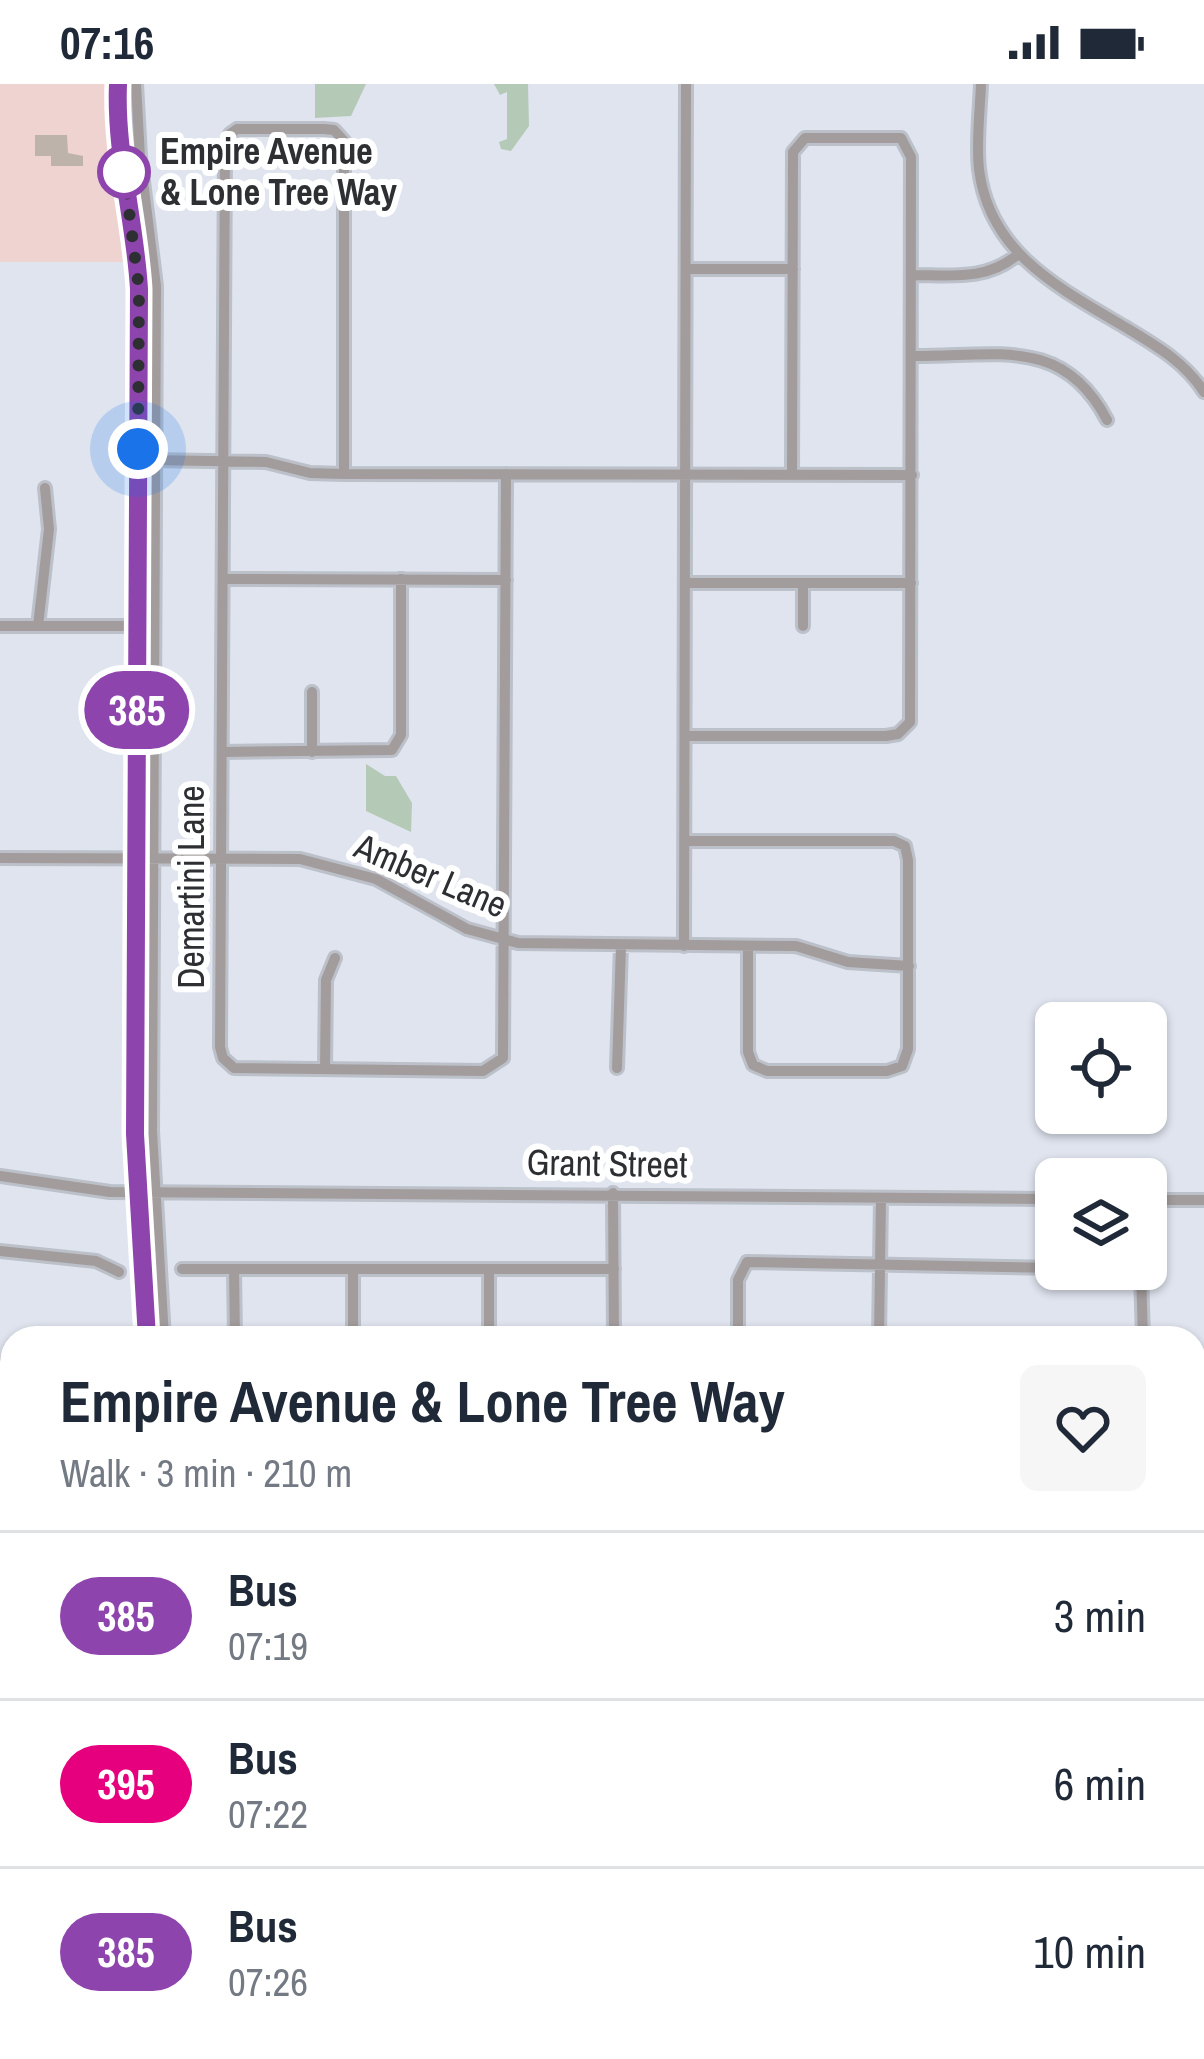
<!DOCTYPE html>
<html lang="en">
<head>
<meta charset="utf-8">
<style>
	:root { --surface:#fff; --page:#f6f6f7; --text:#1f2937; --muted:#747a83; --line:#e0e1e3 }
	body { margin:0; font-family:"Archivo Narrow",sans-serif; background:var(--page); color:var(--text); height:100vh; display:flex; flex-direction:column; font-size:45px; white-space:nowrap }
	* { box-sizing:border-box; margin:0 }
	p { font-size:39px; color:var(--muted) }
	.icon { flex:none; width:66px; height:66px; fill:none; stroke:currentColor; stroke-width:2; stroke-linecap:round; stroke-linejoin:round }
	.map { position:relative; flex:1; overflow:hidden }
	.side { position:absolute; left:0px; top:1242px; width:1206px; height:735px; display:flex; flex-direction:column; background:var(--surface); border-radius:36px 36px 0 0; box-shadow:0 3px 9px #0004 }
	.side>* { flex:none }
	.badge { padding:0 24px; border-radius:39px; font-size:42px; line-height:78px }
	.controls { position:absolute; left:1035px; top:918px; display:grid; gap:24px }
	.controls a { display:grid; place-items:center; width:132px; height:132px; border-radius:18px; background:var(--surface); box-shadow:0 3px 9px #0004; font-size:60px }
	.you { position:absolute; width:60px; height:60px; margin:-30px; border:9px solid #fff; border-radius:50%; background:#1a73e8; box-shadow:0 0 0 18px #1a73e833 }
	.map>.badge { position:absolute; translate:-50% -50%; box-shadow:0 0 0 6px #fff }
	.round { display:grid; place-items:center; flex:none; width:126px; height:126px; border-radius:18px; background:var(--page) }
	.headline { display:flex; align-items:center; justify-content:space-between; height:204px; padding:0 60px }
	h1 { font-size:57px; font-weight:700; line-height:90px }
	ul { padding:0; list-style:none }
	li { display:flex; align-items:center; gap:36px; height:168px; padding:0 60px; border-top:3px solid var(--line) }
	li div { flex:1 }
	li b { display:block; font-size:45px }
	li em { font-style:normal }
	li .badge { min-width:132px; font-weight:700; text-align:center }
	.status { display:flex; justify-content:space-between; align-items:center; height:84px; padding:0 60px; background:var(--surface); direction:ltr }
	.status svg { height:33px; fill:currentColor }
	.map>svg:first-child { display:block }
</style>
</head>
<body>
<div class="status"><b>07:16</b><svg viewBox="0 0 49 12"><path d="M0 12V9h3v3zM5 12V6h3v6zM10 12V3h3v9zM15 12V0h3v12zM26 1h20v11H26zM47 4h2v5h-2z"/></svg></div>
<div class="map">
<svg width="1204" height="1975" viewBox="0 0 1204 1975">
	<rect width="100%" height="100%" fill="#dfe4ef"/>
	<path fill="#eed3d0" d="M0,0H110L114,61L132,178H0Z"/>
	<path fill="#b4cab7" d="M315,0H366L351,32L315,34Z
		M494,0H528L529,42L511,67L501,65L499,58L507,55V8L500,11Z
		M366,680L385,692H396L412,719L411,748L366,727Z"/>
	<path fill="#bdb3ab" d="M35,51H67L68,69L83,72V82H51V72H35Z"/>
	<g fill="none" stroke-linecap="round" stroke-linejoin="round">
		<defs>
			<path id="minor" d="M118,0L139,205L135,1050L147,1254
				M136,0L140,73L156,202L152,1047L164,1254
				M981,0C980,27 976,58 979,85C989,169 1059,204 1125,243C1155,261 1185,278 1204,308
				M687,185H793
				M912,191C951,191 986,197 1017,171
				M912,272C995,273 1063,251 1107,336
				M148,376L266,378L310,389L344,390L912,391
				M344,390V57L334,46L324,45H237L230,50L225,66L220,963L223,974L234,984L483,987L503,974L506,390
				M223,495L506,496
				M687,499H911
				M0,542H138
				M38,542L49,445L45,404
				M803,542V499
				M312,608V668
				M687,652H886L898,650L910,638L911,73L901,54H805L793,68L792,390
				M222,668L392,666L401,651V495
				M686,757H894L905,762L908,776V965L902,982L887,987H767L753,981L748,968V862
				M0,774L300,775L376,795L467,845L518,859L796,862L848,878L909,882
				M684,862L686,0
				M617,984L621,862
				M325,985L326,896L335,874
				M0,1092L110,1108L1056,1115
				M613,1109L614,1254
				M1146,1116H1204
				M0,1167L96,1177L119,1188
				M182,1185H614
				M234,1185L235,1254
				M353,1185V1254
				M489,1185V1254
				M1127,1185L1141,1188L1143,1254
				M738,1254V1196L747,1178L1056,1184
				M879,1254L881,1114
				M0,1279H12
				M1194,1437H1204
				M0,1501L12,1494
				M0,1516L12,1508
				M0,1546L12,1558
				M0,1561L12,1570
				M0,1742L12,1741
				M1194,1872L1204,1870
				M1194,1882H1204
				M196,1965V1975
				M912,1965V1975
				M80,1975V1965
				M370,1975V1965
				M472,1975L473,1965
				M578,1975V1965
				M684,1975V1965
				M986,1975L987,1965"/>
		</defs>
		<use href="#minor" stroke="#bbc0c9" stroke-width="16"/>
		<use href="#minor" stroke="#a39c9c" stroke-width="10"/>
	</g>
	<g fill="none" stroke-linecap="round" stroke-linejoin="round">
		<defs>
			<path id="line" d="M118,0C115,69 135,136 139,205L135,1050L147,1254"/>
		</defs>
		<use href="#line" stroke="#fff" stroke-width="27"/>
		<use href="#line" stroke="#8e44ad" stroke-width="18"/>
		<path stroke="#2d2f33" stroke-width="12" stroke-dasharray="0 21.6" d="M124,88L139,205L138,365"/>
	</g>
	<circle fill="#fff" stroke="#8e44ad" stroke-width="6" cx="124" cy="88" r="24"/>
	<g text-anchor="middle" stroke-width="12" stroke-linejoin="round" paint-order="stroke">
		<g font-size="36" font-weight="bold" fill="#2d2f33" stroke="#fff" text-anchor="start">
			<text x="160" y="80">Empire Avenue<tspan x="160" dy="41">&amp; Lone Tree Way</tspan></text>
		</g>
		<g font-size="36" fill="#2d2f33" stroke="#fff">
			<text transform="translate(431 791) rotate(23)" y="13">Amber Lane</text>
			<text transform="translate(191 803) rotate(-90)" y="13">Demartini Lane</text>
			<text transform="translate(607 1079) rotate(1)" y="13">Grant Street</text>
		</g>
	</g>
</svg>
<div class="controls">
<a><svg class="icon" aria-label="locate" viewBox="0 0 24 24"><circle cx="12" cy="12" r="6"/><path d="M12 2v4M12 18v4M2 12h4M18 12h4"/></svg></a>
<a><svg class="icon" aria-label="layers" viewBox="0 0 24 24"><path d="M12 4l9 5-9 5-9-5zM3 14l9 5 9-5"/></svg></a>
</div>
<div class="you" style="left:138px;top:365px"></div>
<b class="badge" style="left:137px;top:626px;background:#8e44ad;color:#fff">385</b>
<section class="side">
<div class="headline"><div><h1>Empire Avenue &amp; Lone Tree Way</h1><p>Walk · 3 min · 210 m</p></div><a class="round"><svg class="icon" aria-label="heart" viewBox="0 0 24 24"><path d="M12 20l-8-8c-3-5 5-10 8-4 3-6 11-1 8 4z"/></svg></a></div>
<ul>
<li><span class="badge" style="background:#8e44ad;color:#fff">385</span><div><b>Bus</b><p>07:19</p></div><em>3 min</em></li>
<li><span class="badge" style="background:#e6007e;color:#fff">395</span><div><b>Bus</b><p>07:22</p></div><em>6 min</em></li>
<li><span class="badge" style="background:#8e44ad;color:#fff">385</span><div><b>Bus</b><p>07:26</p></div><em>10 min</em></li>
</ul>
</section>
</div>
</body>
</html>
